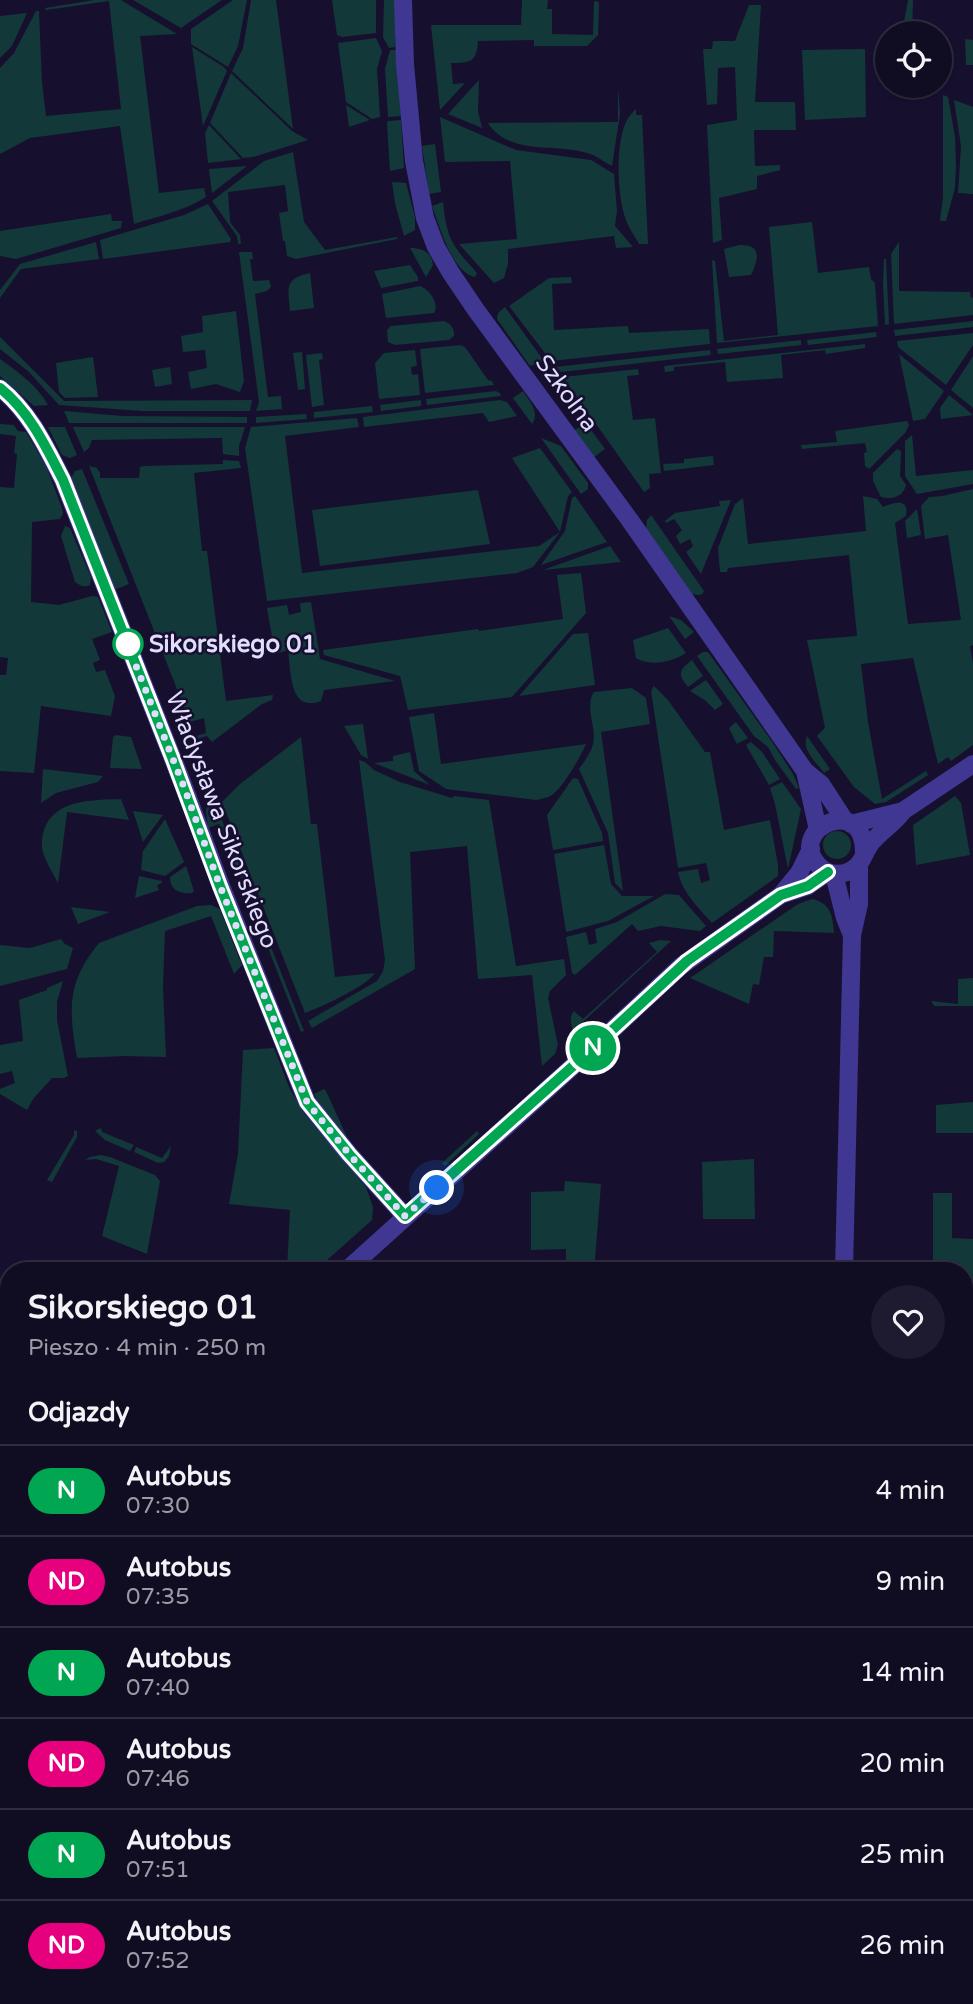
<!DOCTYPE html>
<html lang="pl">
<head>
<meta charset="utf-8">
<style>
	:root { --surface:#100c22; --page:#1e1a2f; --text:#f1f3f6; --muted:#9c9ba5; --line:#302c40 }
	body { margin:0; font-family:"Varela Round",sans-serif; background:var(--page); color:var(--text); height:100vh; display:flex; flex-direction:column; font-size:26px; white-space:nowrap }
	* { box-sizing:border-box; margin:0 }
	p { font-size:23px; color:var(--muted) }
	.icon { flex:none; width:38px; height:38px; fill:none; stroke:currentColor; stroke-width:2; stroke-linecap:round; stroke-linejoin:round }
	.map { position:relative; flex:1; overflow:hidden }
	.side { position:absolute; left:0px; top:1262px; width:973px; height:744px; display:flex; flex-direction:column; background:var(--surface); border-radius:28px 28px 0 0; box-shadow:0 2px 5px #0004,0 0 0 2px var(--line) }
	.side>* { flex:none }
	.badge { padding:0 14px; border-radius:23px; font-size:24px; line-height:46px }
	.controls { position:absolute; left:875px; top:21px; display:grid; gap:14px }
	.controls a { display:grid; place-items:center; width:77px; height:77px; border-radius:50%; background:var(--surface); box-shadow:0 2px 5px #0004,0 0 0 2px var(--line); font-size:35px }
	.you { position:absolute; width:35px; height:35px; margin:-18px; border:5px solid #fff; border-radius:50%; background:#1a73e8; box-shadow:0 0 0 10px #1a73e833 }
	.map>.badge { position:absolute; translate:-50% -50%; box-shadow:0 0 0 4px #fff }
	h2 { padding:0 28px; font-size:26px; line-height:63px }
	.round { display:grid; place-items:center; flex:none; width:74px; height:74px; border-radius:37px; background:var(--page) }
	.overview { display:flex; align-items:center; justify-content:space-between; height:119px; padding:0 28px }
	h1 { font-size:33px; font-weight:800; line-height:52px }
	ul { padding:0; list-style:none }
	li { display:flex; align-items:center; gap:21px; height:91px; padding:0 28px; border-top:2px solid var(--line) }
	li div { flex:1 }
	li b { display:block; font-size:26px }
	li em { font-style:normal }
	li .badge { min-width:77px; font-weight:700; text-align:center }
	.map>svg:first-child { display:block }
</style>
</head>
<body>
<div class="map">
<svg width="973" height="2004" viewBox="0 0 973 2004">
	<rect width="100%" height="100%" fill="#16102e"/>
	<path fill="#123839" d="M94,0H121L177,34L140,36L159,193L204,188L206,197C184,211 159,216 134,224L120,126L30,138L0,154V68L14,53L36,11H39L42,82L46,116L121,109L109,1L46,10L45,8Z
		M133,0H222L181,28Z
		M233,0H247L238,46L228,67L191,44V29Z
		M251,0H276L293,129L232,71L243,48Z
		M332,0H376V33L342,37L337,35Z
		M384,0H395V47L389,48L383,37Z
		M522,0H548L547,9H552V34L593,35L594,1L599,2L598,35L587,46H534V40L478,41C477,62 470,63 451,63L453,84L465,83L440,110L431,25H521Z
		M908,0H913L912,33H902Z
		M749,5H761L755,102H795L796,130H754L755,166L780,165V170L757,176V189L719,198L722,240L713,243L707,125L737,120L735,67L718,68L717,104L707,105L703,49H712L713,41H735Z
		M27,13L12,46L0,58V16Z
		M376,38L382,51L377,69L380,117L372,119L346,102L338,43Z
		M965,39L973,40V65H966Z
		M192,47L224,67L227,71L203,126Z
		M865,49L866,117L805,120L802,50Z
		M390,50H396L401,116L388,117L385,69Z
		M231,73L292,131L308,140L253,157L243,158L210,123Z
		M479,80L478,112L482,128L448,114Z
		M618,87L620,114L612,166C604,162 596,155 587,153C555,143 509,156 488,123L618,122Z
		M943,95L948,97L955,137L956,165L955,188L946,221H940L943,197Z
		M954,100L973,107V194L958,193L961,146Z
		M346,105L370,120L349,127Z
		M636,109V115H642L648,244H639C635,236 629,229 626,220C617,195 615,146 626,122C628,117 632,113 636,109Z
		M440,117L516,150L591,160L614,174L617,211L615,226L633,247L616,248L614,236L508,249V264L504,278L494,283L459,244L517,239L510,161L445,162Z
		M401,120L404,168L390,171L387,124L388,121Z
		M209,125L241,159L208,163L205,133Z
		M435,144L441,192L429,194L422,146Z
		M293,152L304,222L325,250L397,237V239L296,259L287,256L285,241H283L279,213L288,211L285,185L228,192L230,222L240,235L241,244H238L237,236L212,201L264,161Z
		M247,166L212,193L209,169Z
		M392,182L406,183L415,217V230L404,236L395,203Z
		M443,202C447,240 452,245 477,273L475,277C452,273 439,225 432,206Z
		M208,204L231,239L230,242L103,259L100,240L184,215Z
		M111,214L112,221H122L121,228L16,259L0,256V231Z
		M812,222L818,273L869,267L871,279L875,283L878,326L717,343L712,260L715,261L724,341L778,335L769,227Z
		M96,242L99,259L21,269L0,298V290L20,264Z
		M899,242V291L970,292L971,297L973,298V315L894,324L891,254Z
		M739,245C763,244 758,260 751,275L729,277L724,249Z
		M410,248C422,248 432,252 433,265L426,277Z
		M239,252H252L253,259H250L253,281L269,280L271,287L267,291L255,294L268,397L281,396L282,409L256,411L259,402Z
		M884,259H886L889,324L885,325L883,285Z
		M410,265L418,277V281L381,288L374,271Z
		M310,273L314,308L290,311C288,290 284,278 310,273Z
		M571,277L572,283L552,284L554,330L628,326L629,333L709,329L710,344L551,361L509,306L549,278Z
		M420,286C429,289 440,304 434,313L386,318L382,294Z
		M505,307L544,361L530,366L497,319L498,313Z
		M236,311L244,381L240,392L216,384L191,389L188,372L207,368L205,350L183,352L181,336L203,332L202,316Z
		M444,321C450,323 455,329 454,336L449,340L395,345L388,342L387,330L391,326Z
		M973,321V327L895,336L894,330Z
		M876,332L877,337L808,345L807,340Z
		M973,333V345L946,385L898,347L897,341Z
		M0,337L64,401L252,400L250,411H142L59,405L29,372L0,349Z
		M801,340V345L718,354L717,349Z
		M865,344V348L826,354L825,350L781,355L783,378L727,382L725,362L674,367V371L665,372L664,366Z
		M460,345L465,347L488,380L492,381L494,385L425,393L420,349Z
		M415,350L417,366L411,367L412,375L418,374L420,395L379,399L375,363L384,353Z
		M710,350L711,355L561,372L555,367Z
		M302,352L305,389L298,390L293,353Z
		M322,353L323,359L319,360L324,405L312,407L306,355Z
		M899,354L944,391L925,419L913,421Z
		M973,356V408L951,390Z
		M93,357L98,397L65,398L59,392L56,363Z
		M0,359C18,372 37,385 48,405L34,406L0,376Z
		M170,367L172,384L155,387L152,370Z
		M638,369L639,375L627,376L633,420L655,418L661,473L649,474L650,488L644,492L563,377Z
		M496,391L501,394L500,396L427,405L426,399Z
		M523,391C530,402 540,412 532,424L513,398Z
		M949,395L973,415L941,419L940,408Z
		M421,400V406L381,411L380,405Z
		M500,400L507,402L517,416L489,422L483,413L364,427L363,417Z
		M372,406L373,412L314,418V412Z
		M64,411L122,416L247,417V423H69Z
		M306,414L307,419L256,423V417Z
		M357,418L359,427L285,436L302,573L539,546L560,532L512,458L540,448L572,492L568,496L560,532L533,567L517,573L267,601L245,448L251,427Z
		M907,421L909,425L905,433L869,469L865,466L864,453L867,452L865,443L802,449L801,445L837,442L835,431Z
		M586,423L605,449L593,458L573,431Z
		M0,424L14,425L18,431L26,432L46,466L62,508L63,514L60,519L32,522L31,602L59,605L92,596L98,597L112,632L92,639L100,660L93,663L96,672L105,670L115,696L111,716L41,706L34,773L0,771V675H6L8,658L0,657V487L14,488L17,454L14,453L16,436L0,434Z
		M48,427H65L77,455L70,458L62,455Z
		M73,427H245L239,446V456L223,454L222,438L92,440L89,448L84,452Z
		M912,435L916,476L973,470V484L917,494L905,476V441Z
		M541,438L561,446L588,483V489L581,494Z
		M897,449L901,451L900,476L906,485C903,497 892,500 881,497L873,481V473Z
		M713,456L714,465L664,471L663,464L684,463V459Z
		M223,460L239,461L241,468L194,473L202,551H207L226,701L273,695L272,700L262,704L212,742L207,736L197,739L196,736L206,733L204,718L190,722L89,466L97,468L100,473V478H139L140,467L144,466L223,464Z
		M82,469L129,584L114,590L71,479L75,471Z
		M973,489V645L970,646L973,663V745L951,761L948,757L938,764L913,658L861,664L868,722L882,799L926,771L928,775L886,802L875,804L854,787L817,736L825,728L807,640L857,636L849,555L728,568L727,572H720L718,548L735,504L743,498L748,544L866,531L863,496L877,499L883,507C892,503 910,497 906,516L895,523L908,624L961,620L948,535L925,539L921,506L929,497L942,496Z
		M478,490L490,544L320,566L312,510Z
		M575,496L607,542L541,565L565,531L572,498Z
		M731,500L701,574L686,552L693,546L690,539L680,544L676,536L682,530L674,519L666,523L665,521L675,513L720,506L719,501Z
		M917,509L921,535L907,538L905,521Z
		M651,515L704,591C702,597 695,595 691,593L646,529L647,520Z
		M65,526L70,528L91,577L90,585C84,588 81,586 75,582L61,536Z
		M610,546L621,562L543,570Z
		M581,573L586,613L512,697L408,710L400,676L324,655L323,650L478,629L479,631L563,619L557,575Z
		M311,602L320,659L395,681L324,690L321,701C289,713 291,672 288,650L275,654L267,608L287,605L289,615L301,612L300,603Z
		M669,616L681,620L694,632L685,639Z
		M668,628L686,653C672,662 651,667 636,658L633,640Z
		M588,633L595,685L519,696L573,634Z
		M708,652L773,743L793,774L799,788L796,789L775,760L768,747L754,736L697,656L703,652Z
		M692,660L703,676L688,687C677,674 679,670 692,660Z
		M706,680L723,704L715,710L706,701L690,691Z
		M654,686L668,700L705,752H710L724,830L770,820L778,865V876L712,923C698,907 683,894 678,872L698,869L701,883L710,880L706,863L678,868L651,691Z
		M632,688L646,698L650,724L601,732L623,891L615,883L608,833L579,769C584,762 591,753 593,744C597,727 584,707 594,692Z
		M434,713L441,764L586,744C580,758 563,787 552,795C547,798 541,799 536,800L446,789L419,771L409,717Z
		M736,722L748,738L737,744L729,728Z
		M363,724L368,759L361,755L344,726Z
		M116,735L131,737L142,769L110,768L113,737Z
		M807,736L830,769L824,773C816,762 801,750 807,736Z
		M301,737L311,824H317L335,977L375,973C367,986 321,1007 305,1013L222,802L240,784Z
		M751,742L762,752L780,779L769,785L746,745Z
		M410,752L414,771L430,785L374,763L393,761V756Z
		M359,760L365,762L374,770L400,782L452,798L454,796L489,800L516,966L564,959L566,975L550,991L548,998L558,1045L555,1054L542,1066L532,975L478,979L467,846L410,852L415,969L312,1028L308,1021L377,981L383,971L385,960Z
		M43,769L103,776L98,782L56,793L41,803Z
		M573,778L578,779L602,833L603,841L553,850L547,815Z
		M782,782L801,809L788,869L775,804L770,788Z
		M211,792L244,877L241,878L219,824L208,828L206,811Z
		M955,796L961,803L970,855L916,865L913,825Z
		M121,799L129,820L67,812L58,883C53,873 46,863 43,852C41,846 42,837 44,830C54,799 94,800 121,799Z
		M133,811L163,815L143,842Z
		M165,819L184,862L165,876L141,870L143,851Z
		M823 845a14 14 0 1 1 28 0a14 14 0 1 1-28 0Z
		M604,845L611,884L622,896H654L608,921L566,932L554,854Z
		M186,866L194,891L192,893C179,894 170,890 170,877Z
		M139,876L162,881V883L157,885L159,890L135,898Z
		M665,894L679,895L706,926L700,931L661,926L638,931L632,924L575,975L572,973L566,937L586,932L589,945L597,943L595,929L617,922Z
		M812,899C831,903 833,917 834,933L774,931L773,957H764L759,985L753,984L749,1004L690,978L798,904Z
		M211,905L220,909L242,965L234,974L211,916L165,931L163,986L166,1057L125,1056L77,1058C69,1011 66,983 99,943L197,906Z
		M71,907L110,912L78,924Z
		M61,939L65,944L73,948L67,969L0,986V945L30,948Z
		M660,940L671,941L573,1031C571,1024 569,1016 574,1011L583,1019L657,952L649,943Z
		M271,947L304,1031L301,1032L268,948Z
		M973,978V1006H934L931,1001L958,1004V979Z
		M63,981L57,1002V1020L68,1076L64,1078H52L33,1099L27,1110L0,1094V1089L15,1083L12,1071L0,1074V1045L23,1041L19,1000L47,990V988Z
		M274,1048L289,1087L303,1112L366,1187L373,1207L372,1220L316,1270H287L290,1210L229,1204L238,1154L243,1050Z
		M324,1089L326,1091L347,1137L324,1112L314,1094Z
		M973,1102V1133H936V1105Z
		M101,1128L102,1132L134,1145L130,1151L105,1140L95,1131Z
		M74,1130L77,1131V1137L52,1182L47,1180L74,1135Z
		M477,1131L479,1134L445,1166L442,1163Z
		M171,1146L169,1156L164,1162L158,1163L134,1152L136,1147L162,1158Z
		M100,1155L110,1157L155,1175L160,1181L147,1254L102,1236L119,1166L96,1159L85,1160L90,1157Z
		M754,1159L755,1219H703L702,1162Z
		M565,1181L601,1184L595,1260H566V1249L531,1250V1192L564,1191Z
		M933,1193H952V1238L973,1239V1278H964V1270H933Z
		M0,1705L9,1710V1738L6,1750L0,1744Z
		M9,1793V1827L0,1831V1801Z
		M86,1997H187L86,2000Z
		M412,1997H511L512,2004H412Z"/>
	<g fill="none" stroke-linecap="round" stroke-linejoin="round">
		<path stroke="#3f3791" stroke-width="18" d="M403,0L405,64L414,161L425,218L436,247L451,273L476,310L629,519L805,771L821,784L845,821
			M0,388C30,412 46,447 63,480L184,787L221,886L307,1102L349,1154L405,1216
			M805,771L818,830
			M851,824L903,811L973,764
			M864,852C864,792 784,830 819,866C830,877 847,876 858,865C864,858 866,849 872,842C882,830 895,823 903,811
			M834,874L845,918L852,935
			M781,895L808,886L828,872
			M347,1270L582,1058L681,966L781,895L799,873L811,849
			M844,1270L852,935L859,904V864
			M0,1449L9,1453
			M964,1489L973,1488
			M828,2004V1997"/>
	</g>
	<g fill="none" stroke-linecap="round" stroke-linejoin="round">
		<defs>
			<path id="line" d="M0,388C30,412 46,447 63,480L172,757L220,886L307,1102L349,1154L405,1216L582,1058L687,961L781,895L808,886L828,872"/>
		</defs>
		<use href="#line" stroke="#fff" stroke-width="16"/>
		<use href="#line" stroke="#00a651" stroke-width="10"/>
		<path stroke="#e2ddff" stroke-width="7" stroke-dasharray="0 12.6" d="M128,644L125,638L184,787L220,886L307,1102L349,1154L405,1216L437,1188"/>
	</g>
	<circle fill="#fff" stroke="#00a651" stroke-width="3.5" cx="128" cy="644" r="14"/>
	<g text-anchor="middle" stroke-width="5" stroke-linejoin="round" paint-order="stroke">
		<g font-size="24" fill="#e2ddff" stroke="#16102e">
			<text transform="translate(567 393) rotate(54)" y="8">Szkolna</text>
			<text transform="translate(222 820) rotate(69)" y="8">Władysława Sikorskiego</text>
		</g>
		<g font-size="24" font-weight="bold" fill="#e2ddff" stroke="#16102e" text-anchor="start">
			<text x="149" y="652">Sikorskiego 01</text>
		</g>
	</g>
</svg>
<div class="controls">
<a><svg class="icon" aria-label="locate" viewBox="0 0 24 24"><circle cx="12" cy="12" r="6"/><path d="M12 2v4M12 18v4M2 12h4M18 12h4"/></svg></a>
</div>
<div class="you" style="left:437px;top:1188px"></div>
<b class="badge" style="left:593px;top:1048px;background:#00a651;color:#fff">N</b>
<section class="side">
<div class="overview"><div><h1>Sikorskiego 01</h1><p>Pieszo · 4 min · 250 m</p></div><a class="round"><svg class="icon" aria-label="heart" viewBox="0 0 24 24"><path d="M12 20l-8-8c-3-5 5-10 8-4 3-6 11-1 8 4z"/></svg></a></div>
<h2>Odjazdy</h2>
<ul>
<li><span class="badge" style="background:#00a651;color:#fff">N</span><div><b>Autobus</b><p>07:30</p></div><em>4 min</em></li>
<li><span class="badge" style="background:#e6007e;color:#fff">ND</span><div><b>Autobus</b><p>07:35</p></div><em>9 min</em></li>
<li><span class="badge" style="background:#00a651;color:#fff">N</span><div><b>Autobus</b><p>07:40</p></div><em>14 min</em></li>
<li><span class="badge" style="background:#e6007e;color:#fff">ND</span><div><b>Autobus</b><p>07:46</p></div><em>20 min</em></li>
<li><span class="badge" style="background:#00a651;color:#fff">N</span><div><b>Autobus</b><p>07:51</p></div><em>25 min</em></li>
<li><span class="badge" style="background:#e6007e;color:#fff">ND</span><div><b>Autobus</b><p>07:52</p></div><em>26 min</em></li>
</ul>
</section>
</div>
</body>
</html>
